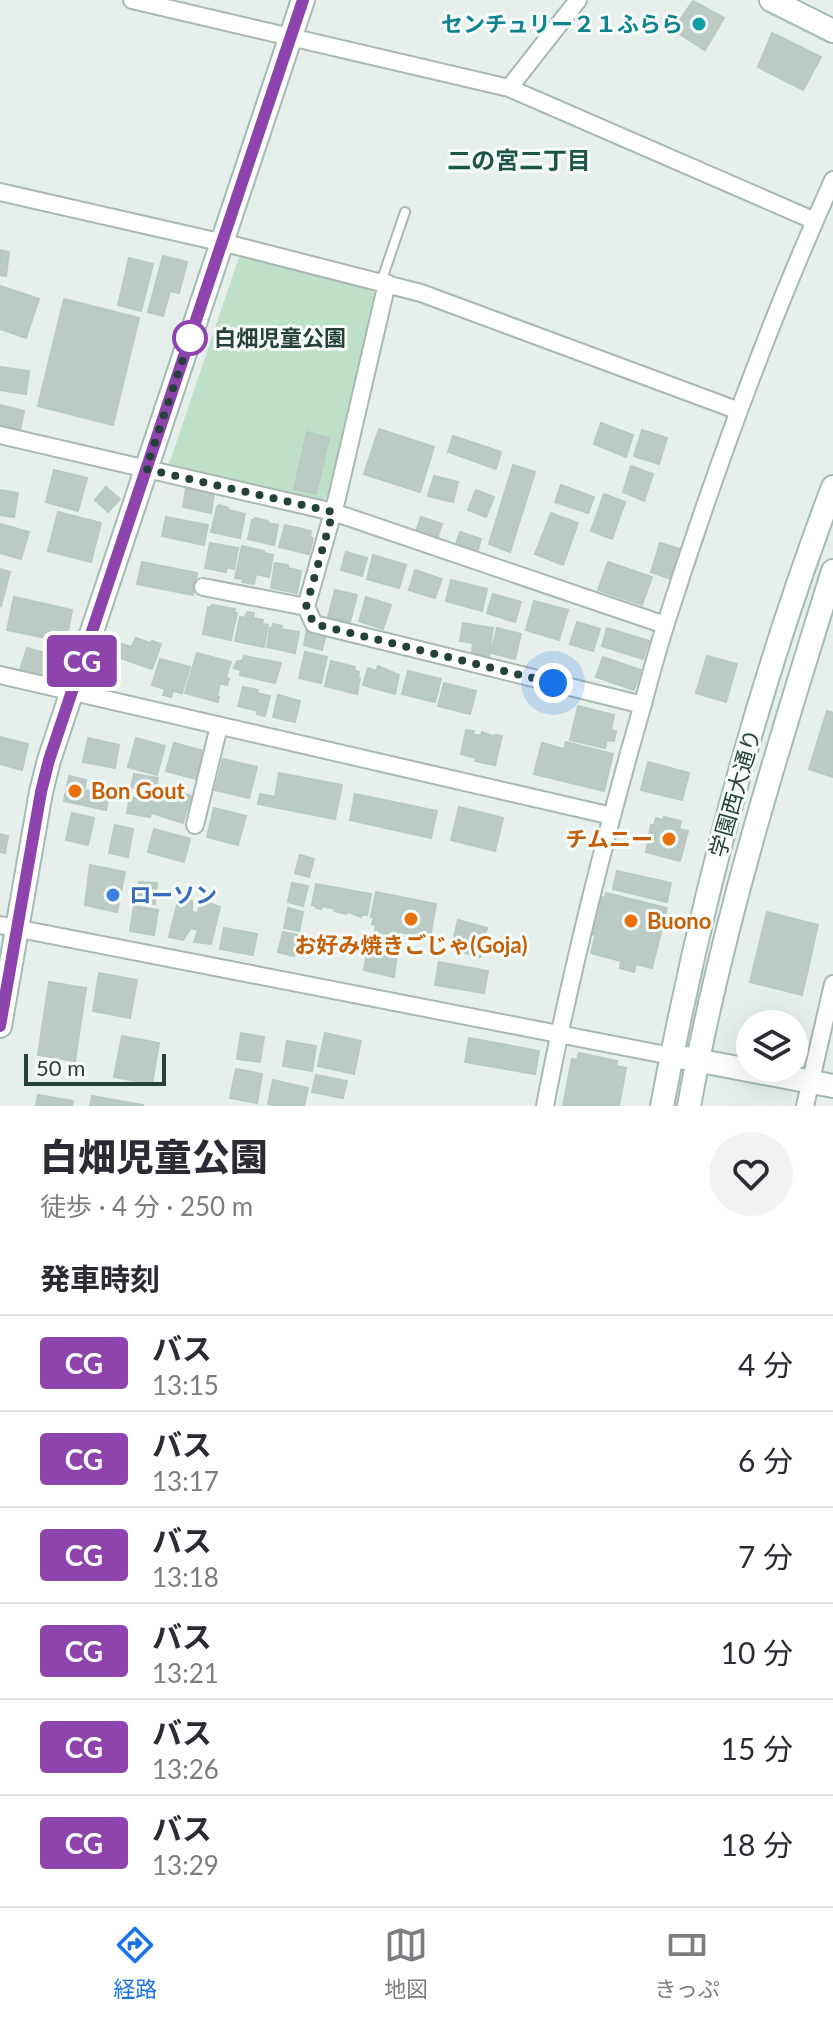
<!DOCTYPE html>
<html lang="ja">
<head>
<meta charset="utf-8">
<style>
	:root { --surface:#fff; --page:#f2f2f3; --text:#2b2b33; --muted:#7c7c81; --line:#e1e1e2; --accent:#1a73e8 }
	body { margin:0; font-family:Lato,"Noto Sans JP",sans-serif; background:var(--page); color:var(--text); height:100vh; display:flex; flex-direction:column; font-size:30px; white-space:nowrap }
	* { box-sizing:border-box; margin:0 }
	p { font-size:26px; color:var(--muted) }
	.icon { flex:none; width:44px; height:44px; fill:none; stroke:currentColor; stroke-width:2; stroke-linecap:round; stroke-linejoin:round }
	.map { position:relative; height:1106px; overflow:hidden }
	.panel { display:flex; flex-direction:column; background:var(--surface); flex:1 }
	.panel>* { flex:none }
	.badge { padding:0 16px; border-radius:6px; font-size:28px; line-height:52px }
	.fabs { position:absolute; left:736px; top:1010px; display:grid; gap:16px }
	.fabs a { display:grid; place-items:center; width:72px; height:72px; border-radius:50%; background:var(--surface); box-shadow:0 8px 32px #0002; font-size:40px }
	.scale { position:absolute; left:24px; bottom:20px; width:142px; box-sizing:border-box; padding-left:8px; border:4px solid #24423a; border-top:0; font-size:22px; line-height:28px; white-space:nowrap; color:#24423a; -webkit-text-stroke:6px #f7fbf9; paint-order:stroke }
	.you { position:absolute; width:40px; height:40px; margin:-20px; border:6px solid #fff; border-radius:50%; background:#1a73e8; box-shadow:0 0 0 12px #1a73e833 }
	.map>.badge { position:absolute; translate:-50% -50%; box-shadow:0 0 0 4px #fff }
	h2 { padding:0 40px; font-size:30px; line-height:72px }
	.round { display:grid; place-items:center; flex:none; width:84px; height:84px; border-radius:42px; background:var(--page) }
	.overview { display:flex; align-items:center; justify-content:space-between; height:136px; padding:0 40px }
	h1 { font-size:38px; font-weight:800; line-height:60px }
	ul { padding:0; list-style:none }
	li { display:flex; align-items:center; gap:24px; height:96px; padding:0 40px; border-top:2px solid var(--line) }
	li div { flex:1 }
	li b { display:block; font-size:30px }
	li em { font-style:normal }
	li .badge { min-width:88px; font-weight:700; text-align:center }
	.tabs { display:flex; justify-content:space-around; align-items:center; height:112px; border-top:2px solid var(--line); background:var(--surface); font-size:22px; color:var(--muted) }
	.tabs a { display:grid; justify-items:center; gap:4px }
	.tabs .current { color:var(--accent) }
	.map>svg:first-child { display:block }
</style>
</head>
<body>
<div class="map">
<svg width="833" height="1106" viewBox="0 0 833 1106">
	<rect width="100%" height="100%" fill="#e6efeb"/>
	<path fill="#bfe0c8" d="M239,257L371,288L377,297L332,493L322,501L169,464Z"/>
	<path fill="#bbcac4" stroke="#b8c9c2" stroke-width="2" d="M693,1L724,18L705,50L673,30Z
		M772,33L821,57L803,90L758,67Z
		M0,250L9,252L6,276L0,275Z
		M163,256L187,262L179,293L170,291L163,316L148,312Z
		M129,258L153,264L141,311L118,305Z
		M0,286L39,299L26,338L0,329Z
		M64,299L139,318L113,425L38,406Z
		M0,367L29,371L26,394L0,390Z
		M0,405L24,411L19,434L0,430Z
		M601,423L633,435L626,457L594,444Z
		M379,429L434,447L420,492L364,474Z
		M642,430L667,438L659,464L634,456Z
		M307,432L329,438L316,494L294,489Z
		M453,436L501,452L496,469L448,452Z
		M513,465L535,472L510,552L489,544Z
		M631,466L653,474L644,501L623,492Z
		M54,470L87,478L78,511L46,502Z
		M434,476L458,482L453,502L428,496Z
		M561,485L594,497L588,513L555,502Z
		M106,487L120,499L108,512L95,500Z
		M186,488L214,494L211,513L183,507Z
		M0,490L18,493L14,517L0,515Z
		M476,490L494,497L486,517L468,510Z
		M604,494L625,502L612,539L591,531Z
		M219,505L228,508V510L245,514L240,538L211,532L217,507Z
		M58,512L101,523L91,562L48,551Z
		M551,513L578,523L563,565L535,554Z
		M166,517L208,525L204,545L162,536Z
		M421,517L442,524L435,544L414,537Z
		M255,518L268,521V523L278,525L274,545L248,539L252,520L254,521Z
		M0,524L29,532L21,559L0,553Z
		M285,525L311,531L310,537L313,538L309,554L279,547Z
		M460,532L481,539L476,556L454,549Z
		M210,543L238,548L234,569L227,567L226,572L205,568Z
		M660,543L680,549L671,579L651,572Z
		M242,546L264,551V553L273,555L269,577L256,574L254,584L242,582L243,579L235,578Z
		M346,552L367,558L362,576L341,570Z
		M373,555L406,565L399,588L367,579Z
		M142,562L197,573L193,595L137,584Z
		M608,562L652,577L642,605L598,590Z
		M275,563L288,565V568L301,571L297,593L271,588Z
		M0,569L10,572L1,606L0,605Z
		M415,570L442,579L435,598L409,590Z
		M451,580L487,589L482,611L446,601Z
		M335,590L357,595L350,622L328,617Z
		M493,594L521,602L515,622L487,613Z
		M14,597L72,610L66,642L7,630Z
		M366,597L391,605L383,629L359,621Z
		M534,601L568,610L559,640L526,630Z
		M212,605L235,609L234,613H237L231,640L203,634L208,607H212Z
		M247,612L254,613L253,618L263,620L262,624L268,625L264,647L235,641L240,617L245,618Z
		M577,622L600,629L593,651L570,644Z
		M463,623L493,628L489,656L472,653L473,643L460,641Z
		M273,624L282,626L281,629L299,632L295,653L267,647L270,628H272Z
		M497,628L521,634L515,659L491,653Z
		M607,628L649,641L643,659L602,646Z
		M307,629L326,633L322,650L304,645Z
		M136,638L150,643L152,641L161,644L152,669L112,655L116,642L131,647Z
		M27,648L56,656L49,679L20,670Z
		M305,652L327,657L321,683L299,678Z
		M197,653L231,662L226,677L229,679L227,685L220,683L217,697H219L218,702L185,693Z
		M244,656L281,663L275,683L240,675L241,670L234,668L237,661H242Z
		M707,656L737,664L726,702L696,693Z
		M603,657L641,670L634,690L596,677Z
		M160,659L190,667L182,693L173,691L171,697L163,695L165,689L152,685Z
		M331,661L355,667L354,670L359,672L358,677L360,678L357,694L325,686Z
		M378,666L399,675L395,694L363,685L368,668L376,671Z
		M408,671L441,679L435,702L402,694Z
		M444,683L476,691L470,714L438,706Z
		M243,687L258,690L257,693L270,696L265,716L257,714L258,711L238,706Z
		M278,695L300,701L295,722L273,717Z
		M578,706L614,715L611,730L616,731L614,741L607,740L605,748L570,740Z
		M827,711L833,713V777L809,769Z
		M466,730L474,731L473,734L481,736L482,732L495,737V735L502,736L495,765L475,761L476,758L461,754Z
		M0,737L28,744L22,770L0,764Z
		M88,738L119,745L115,768L83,762Z
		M136,738L165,746L157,775L128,767Z
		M566,742L613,754L604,791L534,774L542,743L564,749Z
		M174,743L204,751L196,779L166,771Z
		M223,759L257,767L249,798L215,790Z
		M648,762L689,773L682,800L641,790Z
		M279,773L342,785L335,819L258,804L260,794L275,797Z
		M134,774L158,778L150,817L127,813L130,797L139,799L141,790L131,788Z
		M69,776L86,780L84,790L109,795L106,810L64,801Z
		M160,786L191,796L183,823L152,813Z
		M355,794L437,811L431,838L350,820Z
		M459,807L503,818L495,851L451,840Z
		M214,808L246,816L238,845L207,837Z
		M72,813L94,818L88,845L66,840Z
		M664,817L681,821L679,829L688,831L680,861L646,852L651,825H654L656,818L663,820Z
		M115,825L133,829L128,857L109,853Z
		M154,829L190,839L184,862L148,852Z
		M0,834L8,836L5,853L0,852Z
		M300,855L314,859L309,877L295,873Z
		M90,865L125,872L117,912L85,905Z
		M617,871L671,883L667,902L613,889Z
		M139,882L157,883L155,904L138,903Z
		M292,883L308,886L303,906L288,902Z
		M316,884L371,894L367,915H362L361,917L348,912L346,914L334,911L335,909L322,906L321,909L316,908V906L312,905Z
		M376,892L436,904L430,938L400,932L394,977L364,970L367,954L370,955L376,925L372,924L374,917H371Z
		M606,893L667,908L652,968L636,964L634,972L620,968L621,961L591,953Z
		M179,897L192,901V912L198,913L201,900L220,907L211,944L194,942L198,930L191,928L183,940L169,937Z
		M601,897L605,898L595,935L592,934Z
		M134,906L158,910L154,935L130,931Z
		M288,908L303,912L299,931L284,928Z
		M767,912L818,925L802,995L750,982Z
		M458,920L487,928L480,957L451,949Z
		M224,928L257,934L253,955L220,949Z
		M283,932L298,935L294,956L278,952Z
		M439,962L488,971L484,993L435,985Z
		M99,973L137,980L130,1018L93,1011Z
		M49,982L86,988L75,1061L38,1055Z
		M241,1033L264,1037L260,1062L237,1059Z
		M325,1033L361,1041L354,1074L318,1066Z
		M122,1036L159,1043L152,1084L114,1077Z
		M469,1038L539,1051L535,1074L465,1062Z
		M287,1041L316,1046L312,1071L283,1066Z
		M579,1053L617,1061L616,1066L626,1068L619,1106H563L572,1059L577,1060Z
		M236,1069L262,1074L257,1103L230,1098Z
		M316,1075L347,1081L343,1098L312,1092Z
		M273,1080L308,1088L304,1106H278L268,1104Z
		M38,1095L73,1101L72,1106H36Z
		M92,1096L143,1105V1106H90Z"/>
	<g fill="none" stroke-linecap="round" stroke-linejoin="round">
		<defs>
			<path id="lane" d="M381,282L405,212"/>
			<path id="street" d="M132,0L509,88L815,221
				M509,88L578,0
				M0,192L237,246L421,293L739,411
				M387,283L337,498L306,607L314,624L643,705
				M0,435L333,512L665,625
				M203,587L306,607
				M0,675L612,816
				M195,825L219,726
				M0,925L671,1056
				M545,1106C568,985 598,865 631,746C643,705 653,664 666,623C714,473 768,324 833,180
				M805,1106L833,984"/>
			<path id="secondary" d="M771,0L833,31
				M0,1026L41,792L49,760L303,0
				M685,1058L833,1086
				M662,1106C702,896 757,687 833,487
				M689,1106C722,925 778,747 833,571"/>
		</defs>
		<use href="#lane" stroke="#a8b8b2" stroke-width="12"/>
		<use href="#street" stroke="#a8b8b2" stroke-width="20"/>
		<use href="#secondary" stroke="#a4bbb3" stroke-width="26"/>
		<use href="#lane" stroke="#fff" stroke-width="8"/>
		<use href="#street" stroke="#fff" stroke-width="16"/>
		<use href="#secondary" stroke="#fff" stroke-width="22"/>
	</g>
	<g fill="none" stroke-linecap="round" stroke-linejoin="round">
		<defs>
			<path id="line" d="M0,1026L41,792L49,760L303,0"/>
		</defs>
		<use href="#line" stroke="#fff" stroke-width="18"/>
		<use href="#line" stroke="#8e44ad" stroke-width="12"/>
		<path stroke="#24423a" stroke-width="8" stroke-dasharray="0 14.4" d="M190,338L193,329L146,469L333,512L306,607L314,624L553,683"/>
	</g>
	<circle fill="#0f9aa8" stroke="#f7fbf9" stroke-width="3" cx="699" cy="24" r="8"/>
	<circle fill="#fff" stroke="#8e44ad" stroke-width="4" cx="190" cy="338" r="16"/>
	<g fill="#e8710a" stroke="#f7fbf9" stroke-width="3">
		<circle cx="75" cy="791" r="8"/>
		<circle cx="669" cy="839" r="8"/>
		<circle cx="411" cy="919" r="8"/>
		<circle cx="631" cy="921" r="8"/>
	</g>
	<circle fill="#3f7fe0" stroke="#f7fbf9" stroke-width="3" cx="113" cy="895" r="8"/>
	<g text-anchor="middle" stroke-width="6" stroke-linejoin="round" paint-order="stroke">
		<g font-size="22" font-weight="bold" fill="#0d838f" stroke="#f7fbf9" text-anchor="end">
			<text x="683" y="32">センチュリー２１ふらら</text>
		</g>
		<g font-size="22" font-weight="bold" fill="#24423a" stroke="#f7fbf9" text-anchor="start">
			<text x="214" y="346">白畑児童公園</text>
		</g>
		<g font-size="22" font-weight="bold" fill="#c56008" stroke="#f7fbf9" text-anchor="start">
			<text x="91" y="799">Bon Gout</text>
			<text x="653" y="847" text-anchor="end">チムニー</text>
			<text x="647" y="929">Buono</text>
			<text x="411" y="953" text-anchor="middle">お好み焼きごじゃ(Goja)</text>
		</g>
		<g font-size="22" fill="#24423a" stroke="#f7fbf9">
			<text transform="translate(735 793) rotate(-74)" y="8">学園西大通り</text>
		</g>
		<g font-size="22" font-weight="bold" fill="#366cbe" stroke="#f7fbf9" text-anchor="start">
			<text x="129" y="903">ローソン</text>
		</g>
		<g font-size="24" font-weight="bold" fill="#1f5548" stroke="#f7fbf9">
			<text x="519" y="169">二の宮二丁目</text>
		</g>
	</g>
</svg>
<div class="fabs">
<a><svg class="icon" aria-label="layers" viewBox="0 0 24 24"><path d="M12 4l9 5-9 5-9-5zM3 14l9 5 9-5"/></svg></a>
</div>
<div class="scale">50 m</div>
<div class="you" style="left:553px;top:683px"></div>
<b class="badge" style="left:82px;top:661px;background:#8e44ad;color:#fff">CG</b>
</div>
<section class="panel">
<div class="overview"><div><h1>白畑児童公園</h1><p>徒歩 · 4 分 · 250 m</p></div><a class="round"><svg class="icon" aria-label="heart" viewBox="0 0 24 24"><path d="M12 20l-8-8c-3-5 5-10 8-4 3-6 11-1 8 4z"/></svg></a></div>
<h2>発車時刻</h2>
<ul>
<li><span class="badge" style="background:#8e44ad;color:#fff">CG</span><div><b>バス</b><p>13:15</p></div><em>4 分</em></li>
<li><span class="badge" style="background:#8e44ad;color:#fff">CG</span><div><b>バス</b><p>13:17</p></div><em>6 分</em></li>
<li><span class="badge" style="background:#8e44ad;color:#fff">CG</span><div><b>バス</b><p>13:18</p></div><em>7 分</em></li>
<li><span class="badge" style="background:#8e44ad;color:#fff">CG</span><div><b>バス</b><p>13:21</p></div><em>10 分</em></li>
<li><span class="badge" style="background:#8e44ad;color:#fff">CG</span><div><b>バス</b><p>13:26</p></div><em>15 分</em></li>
<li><span class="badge" style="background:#8e44ad;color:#fff">CG</span><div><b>バス</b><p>13:29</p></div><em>18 分</em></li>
</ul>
</section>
<nav class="tabs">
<a class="current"><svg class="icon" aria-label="directions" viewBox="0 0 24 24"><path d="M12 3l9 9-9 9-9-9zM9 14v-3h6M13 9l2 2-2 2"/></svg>経路</a>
<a><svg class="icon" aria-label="map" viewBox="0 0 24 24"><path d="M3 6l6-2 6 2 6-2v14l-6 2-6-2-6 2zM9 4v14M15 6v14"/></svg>地図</a>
<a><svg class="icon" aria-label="tickets" viewBox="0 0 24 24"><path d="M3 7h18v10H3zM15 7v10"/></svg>きっぷ</a>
</nav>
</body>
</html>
